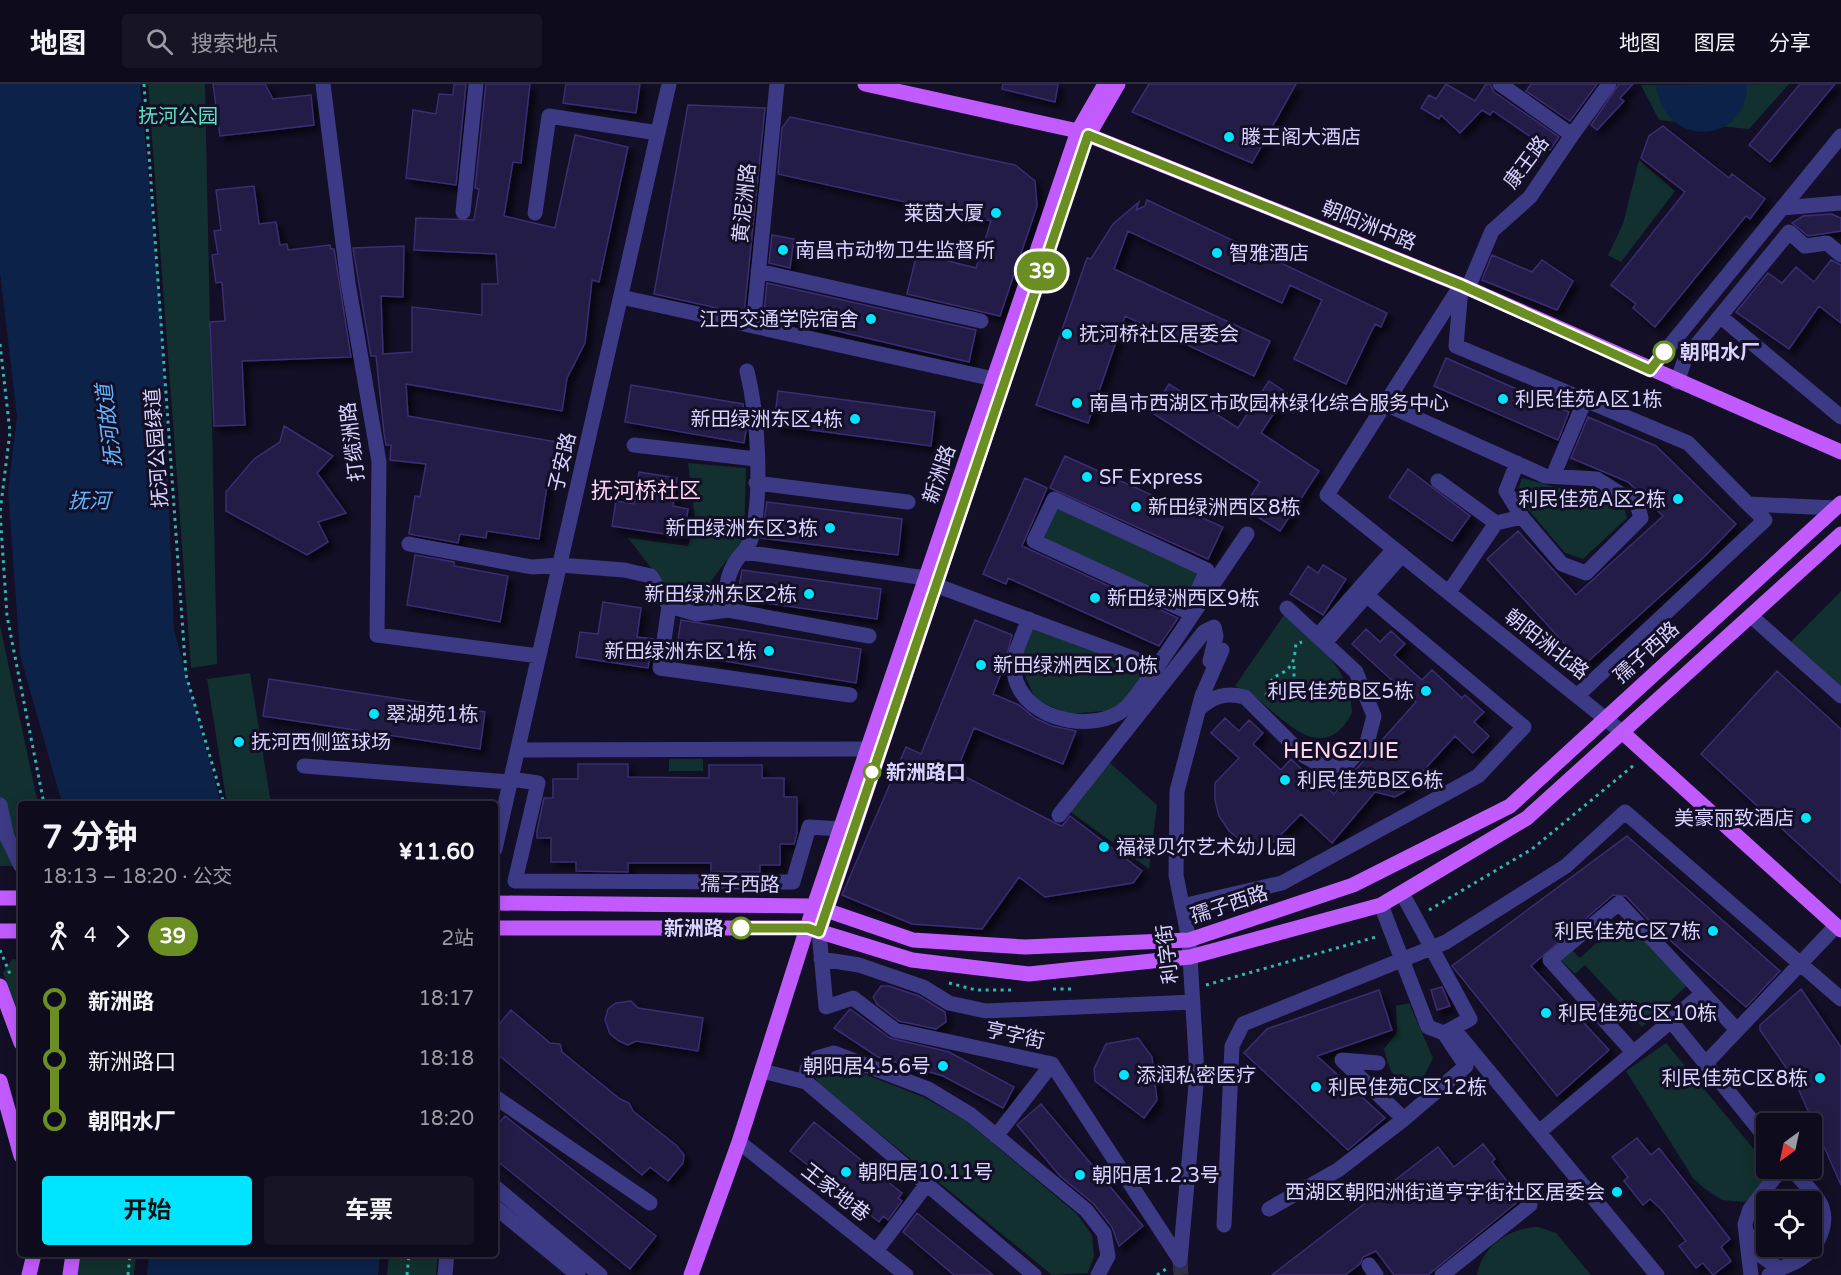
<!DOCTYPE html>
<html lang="zh">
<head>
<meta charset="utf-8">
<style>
	:root { --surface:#0e0b1c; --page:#171425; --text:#f1f3f6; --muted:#9b9ba3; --line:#2e2b3b; --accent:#00e5ff }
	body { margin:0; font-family:"Varela Round","Noto Sans SC",sans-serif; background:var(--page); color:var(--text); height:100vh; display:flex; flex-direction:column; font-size:22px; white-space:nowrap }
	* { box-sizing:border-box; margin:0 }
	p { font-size:20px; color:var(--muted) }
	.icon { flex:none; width:33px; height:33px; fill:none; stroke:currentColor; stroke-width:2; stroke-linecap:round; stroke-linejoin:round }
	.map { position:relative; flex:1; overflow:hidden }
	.drawer { position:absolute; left:18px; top:717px; width:480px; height:456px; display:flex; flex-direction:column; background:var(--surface); border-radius:6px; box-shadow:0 3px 15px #0003,0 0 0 2px var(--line) }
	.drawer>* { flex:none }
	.badge { padding:0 12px; border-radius:20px; font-size:21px; line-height:39px }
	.needle { width:39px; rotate:213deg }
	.tools { position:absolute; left:1756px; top:1029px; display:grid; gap:12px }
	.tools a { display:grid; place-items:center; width:66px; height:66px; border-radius:6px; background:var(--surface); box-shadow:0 3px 15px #0003,0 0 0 2px var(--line); font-size:30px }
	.map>.badge { position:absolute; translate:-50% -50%; box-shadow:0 0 0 3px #fff }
	.legs { display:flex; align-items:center; gap:9px; height:66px; padding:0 24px; font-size:20px }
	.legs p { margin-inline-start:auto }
	.summary { display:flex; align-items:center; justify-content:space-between; height:102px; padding:0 24px }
	h1 { font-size:33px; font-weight:700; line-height:45px }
	.cta { display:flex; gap:12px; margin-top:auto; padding:12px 24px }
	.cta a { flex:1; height:69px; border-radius:6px; background:var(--accent); color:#111; font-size:24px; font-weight:700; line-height:69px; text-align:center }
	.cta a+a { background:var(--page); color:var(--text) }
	ul { padding:0 24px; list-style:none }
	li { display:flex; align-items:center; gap:21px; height:60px; font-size:22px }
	li i { display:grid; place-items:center; width:9px; height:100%; margin:0 8px; background:currentColor }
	li i::after { content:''; width:15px; height:15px; margin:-8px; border:4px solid; border-radius:50%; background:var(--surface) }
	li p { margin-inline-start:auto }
	li:first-child i { background:linear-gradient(#0000 50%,currentColor 0) }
	li:last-child i { background:linear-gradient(currentColor 50%,#0000 0) }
	header { display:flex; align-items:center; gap:36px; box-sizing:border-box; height:84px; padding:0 30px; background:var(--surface); border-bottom:2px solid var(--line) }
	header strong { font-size:28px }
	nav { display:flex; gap:33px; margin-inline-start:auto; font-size:21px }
	.search { width:420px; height:54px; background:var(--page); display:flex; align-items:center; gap:15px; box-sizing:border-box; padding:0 21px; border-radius:6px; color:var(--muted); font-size:22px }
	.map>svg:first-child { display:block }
</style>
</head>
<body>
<header>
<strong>地图</strong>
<div class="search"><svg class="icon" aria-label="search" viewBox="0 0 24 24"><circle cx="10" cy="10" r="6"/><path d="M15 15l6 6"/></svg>搜索地点</div>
<nav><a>地图</a><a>图层</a><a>分享</a></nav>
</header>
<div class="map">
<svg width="1841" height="1191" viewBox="0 0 1841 1191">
	<defs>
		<filter id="shadow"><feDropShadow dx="5.5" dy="5.5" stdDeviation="3" flood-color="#0009"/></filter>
	</defs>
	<rect width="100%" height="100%" fill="#130f26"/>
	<path fill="#12302f" d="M148,0H205L217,580L191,584Z
		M1789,0L1749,45L1659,36L1641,1Z
		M1639,76L1675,107L1621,178L1608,171L1623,140Z
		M688,379L746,384L744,454L711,497L717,517C668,520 656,488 628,454L688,462L695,435Z
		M1522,394L1563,405L1598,407L1624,423L1627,434L1583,475L1565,469L1516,411Z
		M1054,417L1207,487L1188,527L1035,458Z
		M1841,507V606L1789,560Z
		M1284,531C1315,559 1351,583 1352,629C1325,681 1288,640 1259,616C1252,610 1243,606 1235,602Z
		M0,541L38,720H21V782H0Z
		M1032,542L1149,584L1116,626L1069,630L1036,616C1019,580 1019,579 1032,542Z
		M250,589L271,720H227L207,595Z
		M669,675H703V687H669Z
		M1108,677L1157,721L1149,785L1069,727Z
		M1628,830L1690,899L1642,943L1585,881L1575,890L1560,875L1571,865L1580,874Z
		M12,875L21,876V941L3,889Z
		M1409,919L1433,974L1424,992L1404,999C1390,991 1388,980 1384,965L1397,948L1396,922Z
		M1666,959L1767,1081L1769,1085L1760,1107L1745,1118L1722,1116L1704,1104L1693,1094L1626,987Z
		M831,977L923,1013L965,1036L1077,1130L1092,1151L1094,1172L1088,1189L1052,1191L819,1000L814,992L820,983Z
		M1767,1120V1159C1756,1147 1756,1133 1767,1120Z
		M1538,1143L1556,1149L1591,1191H1477C1482,1162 1510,1143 1538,1143Z
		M80,1170H136L134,1191H77Z
		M389,1170H438L436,1191H387Z"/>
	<path fill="#0c2248" d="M0,0H140L161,228L174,546L221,720H63L59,709L20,571L8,407L17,332L0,189Z
		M1747,0C1749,59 1665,68 1656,1Z
		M149,1170H380L378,1191H147Z"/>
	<path fill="#241b47" stroke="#3b2d73" stroke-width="1.5" filter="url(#shadow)" d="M213,0H265L273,15L311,11L314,41L220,52Z
		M454,0H466L456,101L406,94L413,26L436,30L439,10L453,11Z
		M486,0H530L521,79L513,78L504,132L555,144L575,51L628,63L599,198L592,196L585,259L567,294L562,327L406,300L408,332L557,358L550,395H548L539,455L487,447L486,454L460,450L458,459L409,450L415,412L420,413L426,380L390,376L391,361H386L384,349L376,272H371L353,164L404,162L403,213L381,212L383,270L412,268V223L482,231V200H498L496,170L414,166L416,134L474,136L479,105L475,104Z
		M566,0H640L636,29L563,19Z
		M1003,0H1058L1055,18L1002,5Z
		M1149,0H1296L1252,79L1132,28Z
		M1446,0L1475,17L1486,0H1490L1494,8L1559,53L1550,66L1493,27L1490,31L1482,26L1460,49L1441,31L1439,35L1421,24L1429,11L1436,15Z
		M1531,0H1597L1570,37L1526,7Z
		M1619,0H1633L1620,14L1624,17L1597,46L1591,41Z
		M1800,0H1835L1770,78L1749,61Z
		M688,21L765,24L744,230L654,210Z
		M790,33L1015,81L1035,97L1037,122L1000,232L907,210L917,169L976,184L991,137L778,90L782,44Z
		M1663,42L1729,94L1732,90L1765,115L1750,135L1746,132L1655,243L1633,224L1636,220L1611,201L1685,108L1641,74L1649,52Z
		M254,102L259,140L276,138L280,161L287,160L288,166L330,161L331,165H334L351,273L242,277L245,341L214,342L210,238L225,237L222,198L216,199L212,171L218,170L214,147L221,146L216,106Z
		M1147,116L1387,229L1381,243L1375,240L1346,300L1294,275L1322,216L1290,201L1282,219L1128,147L1114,185L1270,257L1254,292L1125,232L1088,339L1036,321L1087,174L1091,175L1113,140L1139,118L1136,126L1145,122Z
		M1831,130L1841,134V147L1808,152L1792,139L1803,132Z
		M772,151L794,155L790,184L769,179Z
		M1492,171L1532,188L1542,176L1573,197L1557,226L1482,196Z
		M1831,176L1841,181V239L1819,222L1789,265L1736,228L1768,189L1782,199L1796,183L1814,198Z
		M767,199L976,246L969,278L764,230Z
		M1446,274L1569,328L1558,356L1434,302Z
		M1269,297L1287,309L1261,349L1319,387L1280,447L1243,424L1260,398L1151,328L1169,300L1238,344Z
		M631,301L743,320L746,347L744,359L625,338Z
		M778,307L935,328L931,362L774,341Z
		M1588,333L1656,362L1736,440L1705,472L1584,581L1487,475L1518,447L1576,511L1663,432L1628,398L1571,374Z
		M284,342L333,372L317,389L346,429L318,438L328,458L307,471L226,427V408L254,375L280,358Z
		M1065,372L1223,443L1208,475L1050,404Z
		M1408,385L1470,432L1452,457L1389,413Z
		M639,388L677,394L673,422L688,425L684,453L612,442L616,417L634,420Z
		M1025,394L1047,404L1022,462L1178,534L1159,562L1008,494L1006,500L983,490Z
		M767,418L902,435L898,471L761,454Z
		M415,471L454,478V482L508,492L500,538L407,521Z
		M1323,481L1346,495L1323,531L1290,510L1308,482L1318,489Z
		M742,486L881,505L877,535L737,515Z
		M603,518L641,524L637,553L653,555L648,584L576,573L580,548L598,550Z
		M681,536L861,565L856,599L676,569Z
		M975,536L1012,551L1004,582L993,610L1019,621L1035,634L1052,642L1076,647L1063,680L974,644L956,688L1057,740L1062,742L1070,732L1142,787L1133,799L1045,813L1019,793L982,845L912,840L842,811L906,663L921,670Z
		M1366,545L1380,558L1391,547L1405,560L1394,571L1422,596L1432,586L1462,614L1465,611L1484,628L1474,638L1489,652L1473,669L1455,652L1404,708L1395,713L1375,708L1332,759L1301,730L1275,757L1262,763L1247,761L1229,747L1219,732L1215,716V699L1239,674L1211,649L1225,634L1239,647L1249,636L1263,649L1253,660L1281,686L1291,675L1321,703L1324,701L1334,710L1416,618L1352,560Z
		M1777,587L1841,645V799L1701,670Z
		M269,595L485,628L480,665L263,632Z
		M578,680H628V693L709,694V681H762V694H784V713H797V749L794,760H780V781H760V788H711V779H628V788L576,787V778H551V754H537V747L544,714H553V695H578Z
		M1627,752L1780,887L1746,923L1655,843L1626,812L1613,811L1531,882L1609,966L1557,1012L1452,882Z
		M881,902H889L919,912L945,928L946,938L936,945L899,937L877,920L873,913Z
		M1442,903L1450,922L1437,926L1431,906Z
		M1801,905L1841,963V1101L1794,995L1760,946V941Z
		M1379,906L1392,946L1317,972L1385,1034L1348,1066L1244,969L1267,945Z
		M631,917L638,924L703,934L698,967L636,957L628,961L619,957L610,950L605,936L608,925L616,919Z
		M850,925L890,954L949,968L1014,1003L1003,1024L943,992L878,973L834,944Z
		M511,926L550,959L560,960L562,968L620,1015L629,1019L633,1027L677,1062L684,1071L683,1079L668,1097L650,1083L642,1091L495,968V945Z
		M1138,954L1152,973L1157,1016L1144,1034L1095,997L1094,985L1106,960Z
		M1041,1020L1143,1142L1119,1162L1112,1143L1094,1120L1060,1092L1017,1041Z
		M505,1032L656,1152L630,1185L495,1075V1044Z
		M814,1038L902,1109L898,1114L902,1117L888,1136L883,1132L879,1138L790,1067Z
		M1637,1054L1651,1071L1659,1064L1730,1155L1721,1163L1731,1177L1713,1191L1703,1179L1696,1184L1679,1162L1686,1157L1661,1125L1650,1115L1643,1121L1624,1097L1628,1093L1612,1073Z
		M1483,1060L1495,1075L1492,1078L1521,1115L1428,1191H1394L1376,1167L1363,1173L1360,1180L1345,1191H1272L1438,1063L1454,1083Z
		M917,1129L993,1191H954L903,1148Z"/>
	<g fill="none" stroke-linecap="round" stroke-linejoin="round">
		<path stroke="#312d47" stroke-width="15" stroke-dasharray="15 8" stroke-linecap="butt" d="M1180,1176L1181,1191"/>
		<path stroke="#2fb8b0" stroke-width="3" stroke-dasharray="3 4.5" stroke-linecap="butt" d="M144,0L186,591L224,720
			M0,260L10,348L0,428L7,532L44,720
			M1294,600V578
			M1266,612C1270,585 1284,595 1292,579C1295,574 1295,566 1296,560L1302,558
			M1429,826L1532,765L1634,681
			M0,866L10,890
			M949,899L976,906H1011
			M1206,901L1376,853
			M1053,905H1074
			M128,1191L130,1170
			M407,1191L409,1170
			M1157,1191L1166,1185"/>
		<path stroke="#3d3a85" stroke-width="15" d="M323,0L348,199L379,378L377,551L539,572
			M1572,51L1609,0
			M1782,124L1841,119
			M463,128L476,0
			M535,129L549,32L658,49
			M758,187L981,237
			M1461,201L1327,411L1622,648
			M1461,204L1456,262L1688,359L1748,420L1835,424
			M1468,204L1492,147L1530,113L1572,51L1500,0
			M621,213L994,295
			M1721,233L1841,333
			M753,242L777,0
			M1650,286L1841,52
			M1677,298L1685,275L1789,148L1805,162L1827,159L1841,171
			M1385,320L1545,392L1597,395L1637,420L1641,434L1586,489L1562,480L1522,433L1496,439L1438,397
			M634,361L756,375
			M1517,379L1506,407L1522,433
			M1553,392L1585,316
			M756,399L908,418
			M409,460L532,483L560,481L624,486L651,492L669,522L697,530L728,526L869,552
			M1394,465L1321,548L1328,555L1402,471
			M743,468L926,494
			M935,501L1157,583L1247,450
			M1449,508L1496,439
			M669,522L660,584L850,611
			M728,526C726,505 725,492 738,474C743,468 749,462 751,455C763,410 758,332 747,287
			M1188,528L1034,457L1054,415L1207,486L1188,528L1190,534
			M1751,532L1841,612
			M1029,535C1023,551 1012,571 1014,588C1020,633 1084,649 1119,629C1134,620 1146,596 1157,583
			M1578,611L1765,436L1748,420
			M1199,625C1213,612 1226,608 1245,613L1304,672L1324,683L1347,680L1367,659L1374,632L1356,588L1287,524
			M518,666L868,665
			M304,682L510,698
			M511,695L538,699L515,797L793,798L809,743L841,745
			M0,721L7,753L21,782
			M1059,731L1204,548L1214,543L1216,552L1210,577
			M495,765L669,0
			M1381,821L1428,943L1444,949L1470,935L1402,809
			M1182,822L1282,799L1478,692L1524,643L1359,505
			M819,848L826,923L853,914L895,946L1052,980L1180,1176
			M821,875L859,881L923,903L949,919L986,927L1193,918
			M1703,909L1671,937L1767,1055
			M1453,944L1657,1191
			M1633,968L1550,876L1619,819L1737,946
			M1378,979L1342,976L1404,1035L1466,982L1444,949
			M1706,979L1836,842
			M762,987L806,998L1034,1191
			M806,998L807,985L817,974L834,969L928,1005L971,1031L1086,1126L1104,1149L1108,1172L1098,1191
			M495,1013L650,1119
			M1539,1048L1671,937
			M996,1052L1052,980
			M739,1058L906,1191
			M495,1103L600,1191
			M495,1123L578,1191
			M1269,1125L1338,1086L1404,1035
			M1224,1141L1232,962L1243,940L1446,858L1566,782L1625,728L1841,915
			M1749,1151L1759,1170L1778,1184
			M876,1167L927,1100
			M1180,1176L1197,990L1189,856L1176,791L1177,707L1202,612L1222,566
			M1369,1181L1376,1191
			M445,1191L447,1170
			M1442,1191L1530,1121
			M1751,1191L1745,1140L1750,1125L1782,1084
			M1769,1191C1780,1183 1792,1181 1802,1174C1818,1164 1829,1139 1821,1121C1815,1108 1800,1096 1791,1084"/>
		<path stroke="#c25bff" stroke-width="15" d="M865,0L1078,47L1461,201L1841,368
			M1088,52L1118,0
			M1622,648L1841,846
			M0,814H21
			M495,819L814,822L913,856L1025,863L1189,856L1353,801L1510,722L1841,419
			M495,844H808L912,876L1029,890L1190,873L1381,821L1527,734L1841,450
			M0,847H21
			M819,848L991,336
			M0,902L21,959
			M0,997L21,1072
			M29,1191L34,1170
			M70,1191L73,1170
			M691,1191L739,1058L814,822L1078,47L1105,0"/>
	</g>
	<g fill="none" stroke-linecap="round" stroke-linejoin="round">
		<defs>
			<path id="line-1" d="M741,844H808L819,848L1088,51L1461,201L1650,286L1664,268"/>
		</defs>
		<use href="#line-1" stroke="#fff" stroke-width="14"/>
		<use href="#line-1" stroke="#6b8e23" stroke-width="9"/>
	</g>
	<g fill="#00e5ff" stroke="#130f26" stroke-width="2">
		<circle cx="1229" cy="53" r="6"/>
		<circle cx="996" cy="129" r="6"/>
		<circle cx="783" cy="166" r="6"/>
		<circle cx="1217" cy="169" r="6"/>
		<circle cx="871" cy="235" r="6"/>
		<circle cx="1067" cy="250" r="6"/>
		<circle cx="1503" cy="315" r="6"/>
		<circle cx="1077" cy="319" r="6"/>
		<circle cx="855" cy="335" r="6"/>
		<circle cx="1087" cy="393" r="6"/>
		<circle cx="1678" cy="415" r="6"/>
		<circle cx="1136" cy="423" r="6"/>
		<circle cx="830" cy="444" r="6"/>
		<circle cx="809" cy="510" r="6"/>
		<circle cx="1095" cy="514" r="6"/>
		<circle cx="769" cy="567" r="6"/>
		<circle cx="981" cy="581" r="6"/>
		<circle cx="1426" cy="607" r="6"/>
		<circle cx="374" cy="630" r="6"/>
		<circle cx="239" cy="658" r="6"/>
		<circle cx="1285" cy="696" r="6"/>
		<circle cx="1806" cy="734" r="6"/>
		<circle cx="1104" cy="763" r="6"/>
		<circle cx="1713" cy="847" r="6"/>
		<circle cx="1546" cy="929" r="6"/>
		<circle cx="943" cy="982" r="6"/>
		<circle cx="1124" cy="991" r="6"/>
		<circle cx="1820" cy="994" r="6"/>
		<circle cx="1316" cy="1003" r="6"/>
		<circle cx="846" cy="1088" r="6"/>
		<circle cx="1080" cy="1091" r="6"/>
		<circle cx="1617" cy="1108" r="6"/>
	</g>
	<g fill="#fff" stroke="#6b8e23" stroke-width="3">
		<circle cx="1664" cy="268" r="10"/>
		<circle cx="872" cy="688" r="8"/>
		<circle cx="741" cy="844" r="10"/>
	</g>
	<g text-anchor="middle" stroke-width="6" stroke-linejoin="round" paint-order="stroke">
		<g font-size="20" fill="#5fe0c0" stroke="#130f26">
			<text x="178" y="39">抚河公园</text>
		</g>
		<g font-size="20" fill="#d9d4ff" stroke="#130f26" text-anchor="start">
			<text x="1241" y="60">滕王阁大酒店</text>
			<text x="984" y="136" text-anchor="end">莱茵大厦</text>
			<text x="795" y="173">南昌市动物卫生监督所</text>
			<text x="1229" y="176">智雅酒店</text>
			<text x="859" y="242" text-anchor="end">江西交通学院宿舍</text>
			<text x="1079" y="257">抚河桥社区居委会</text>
			<text x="1515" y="322">利民佳苑A区1栋</text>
			<text x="1089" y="326">南昌市西湖区市政园林绿化综合服务中心</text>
			<text x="843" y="342" text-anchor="end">新田绿洲东区4栋</text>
			<text x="1099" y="400">SF Express</text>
			<text x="1666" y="422" text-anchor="end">利民佳苑A区2栋</text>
			<text x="1148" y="430">新田绿洲西区8栋</text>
			<text x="818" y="451" text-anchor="end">新田绿洲东区3栋</text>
			<text x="797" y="517" text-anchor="end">新田绿洲东区2栋</text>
			<text x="1107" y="521">新田绿洲西区9栋</text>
			<text x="757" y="574" text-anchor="end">新田绿洲东区1栋</text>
			<text x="993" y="588">新田绿洲西区10栋</text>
			<text x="1414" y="614" text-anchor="end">利民佳苑B区5栋</text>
			<text x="386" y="637">翠湖苑1栋</text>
			<text x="251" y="665">抚河西侧篮球场</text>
			<text x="1297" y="703">利民佳苑B区6栋</text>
			<text x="1794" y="741" text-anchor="end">美豪丽致酒店</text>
			<text x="1116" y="770">福禄贝尔艺术幼儿园</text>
			<text x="1701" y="854" text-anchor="end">利民佳苑C区7栋</text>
			<text x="1558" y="936">利民佳苑C区10栋</text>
			<text x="931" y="989" text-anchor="end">朝阳居4.5.6号</text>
			<text x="1136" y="998">添润私密医疗</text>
			<text x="1808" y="1001" text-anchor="end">利民佳苑C区8栋</text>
			<text x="1328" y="1010">利民佳苑C区12栋</text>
			<text x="858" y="1095">朝阳居10.11号</text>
			<text x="1092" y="1098">朝阳居1.2.3号</text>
			<text x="1605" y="1115" text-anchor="end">西湖区朝阳洲街道亨字街社区居委会</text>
		</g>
		<g font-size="20" fill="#d9d4ff" stroke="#130f26">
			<text transform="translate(1526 78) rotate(-53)" y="7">康王路</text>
			<text transform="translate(744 119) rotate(-84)" y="7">黄泥洲路</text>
			<text transform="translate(1369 141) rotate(22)" y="7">朝阳洲中路</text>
			<text transform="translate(352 358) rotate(-97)" y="7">打缆洲路</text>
			<text transform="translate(156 364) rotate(-94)" y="7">抚河公园绿道</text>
			<text transform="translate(562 378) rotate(-77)" y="7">子安路</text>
			<text transform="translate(939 390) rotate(-71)" y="7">新洲路</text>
			<text transform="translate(1547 560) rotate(38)" y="7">朝阳洲北路</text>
			<text transform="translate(1646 568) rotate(-42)" y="7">孺子西路</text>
			<text transform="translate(740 800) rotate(1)" y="7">孺子西路</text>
			<text transform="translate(1229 820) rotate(-18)" y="7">孺子西路</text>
			<text transform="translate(1167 870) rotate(-97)" y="7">利字街</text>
			<text transform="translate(1015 951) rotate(12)" y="7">亨字街</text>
			<text transform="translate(836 1108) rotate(38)" y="7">王家地巷</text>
		</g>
		<g font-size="20" font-weight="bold" fill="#d9d4ff" stroke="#130f26" text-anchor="start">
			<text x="1680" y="275">朝阳水厂</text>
			<text x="886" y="695">新洲路口</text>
			<text x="724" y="851" text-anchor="end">新洲路</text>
		</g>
		<g font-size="21" font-style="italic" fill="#62b6ff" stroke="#130f26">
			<text transform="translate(109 342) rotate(-97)" y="7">抚河故道</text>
			<text x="89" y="424">抚河</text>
		</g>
		<g font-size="22" fill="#ffd6f0" stroke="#130f26">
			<text x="646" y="414">抚河桥社区</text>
			<text x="1341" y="674">HENGZIJIE</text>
		</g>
	</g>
</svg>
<div class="tools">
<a><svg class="needle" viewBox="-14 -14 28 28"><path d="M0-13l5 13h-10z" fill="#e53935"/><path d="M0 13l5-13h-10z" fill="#9b9ba3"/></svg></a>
<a><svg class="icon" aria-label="locate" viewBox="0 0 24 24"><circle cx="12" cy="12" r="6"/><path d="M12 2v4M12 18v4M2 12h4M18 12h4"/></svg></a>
</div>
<b class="badge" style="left:1042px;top:187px;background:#6b8e23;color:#fff">39</b>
<section class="drawer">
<div class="summary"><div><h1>7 分钟</h1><p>18:13 – 18:20 · 公交</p></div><b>¥11.60</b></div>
<div class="legs"><svg class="icon" aria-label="walk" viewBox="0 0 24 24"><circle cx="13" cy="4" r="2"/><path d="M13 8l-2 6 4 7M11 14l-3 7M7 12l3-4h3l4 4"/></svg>4<svg class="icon" aria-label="forward" viewBox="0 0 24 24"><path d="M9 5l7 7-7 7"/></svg><b class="badge" style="background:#6b8e23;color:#fff">39</b><p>2站</p></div>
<ul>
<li><i style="color:#6b8e23"></i><b>新洲路</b><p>18:17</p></li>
<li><i style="color:#6b8e23"></i><span>新洲路口</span><p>18:18</p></li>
<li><i style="color:#6b8e23"></i><b>朝阳水厂</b><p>18:20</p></li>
</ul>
<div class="cta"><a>开始</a><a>车票</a></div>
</section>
</div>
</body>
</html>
